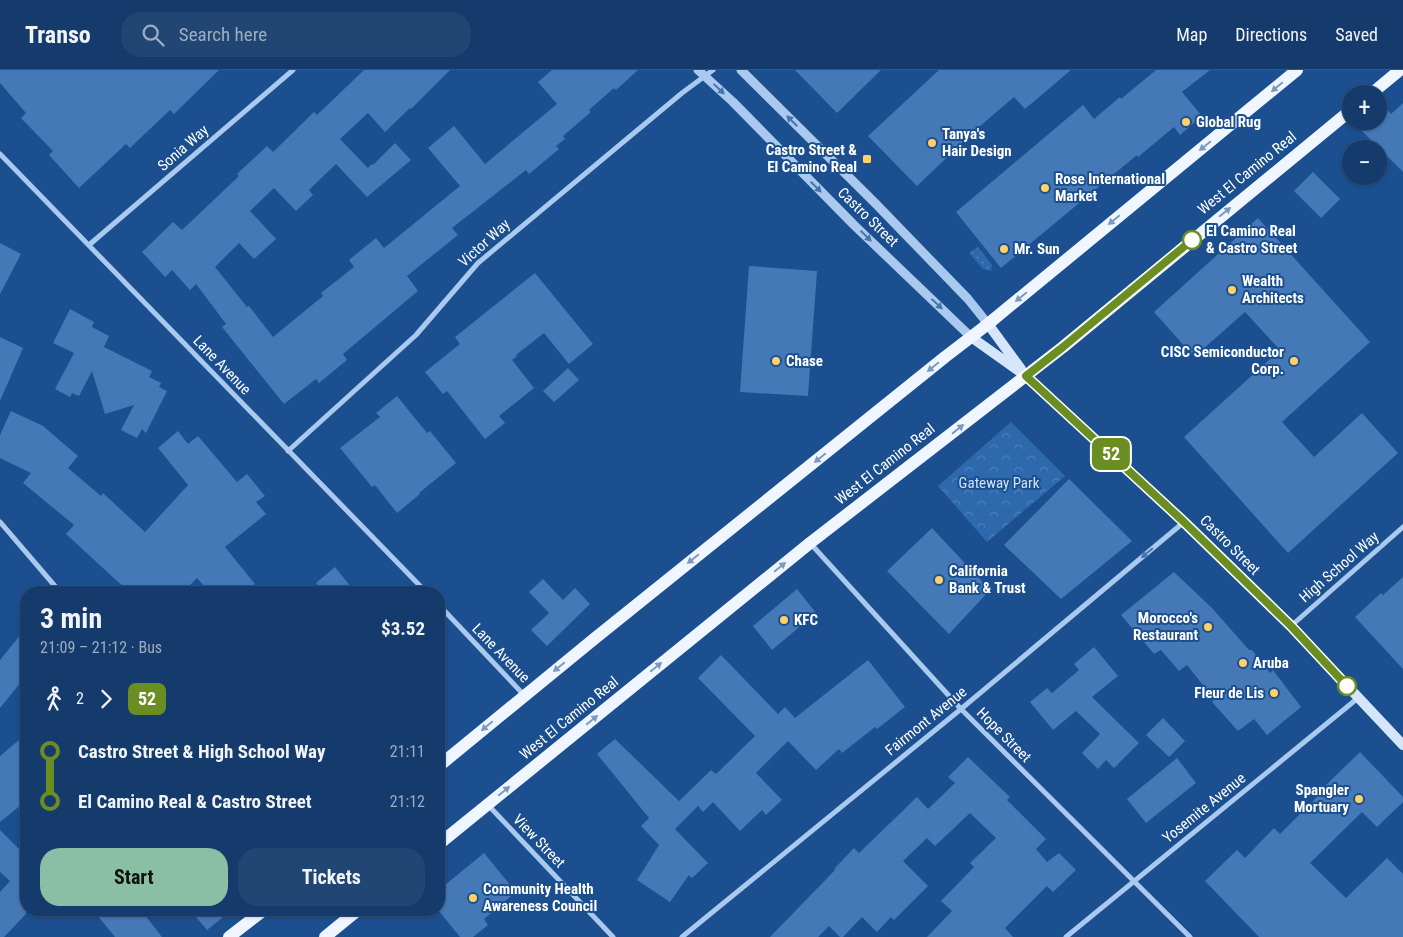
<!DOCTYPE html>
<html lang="en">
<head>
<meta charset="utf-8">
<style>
	:root { --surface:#143b6b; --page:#214673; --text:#f1f3f6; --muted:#9dadc1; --line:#33557e; --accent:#8abfa5 }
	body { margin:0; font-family:"Roboto Condensed",sans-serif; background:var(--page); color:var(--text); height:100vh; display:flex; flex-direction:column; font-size:19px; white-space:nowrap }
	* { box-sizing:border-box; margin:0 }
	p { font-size:16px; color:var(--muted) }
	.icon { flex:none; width:28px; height:28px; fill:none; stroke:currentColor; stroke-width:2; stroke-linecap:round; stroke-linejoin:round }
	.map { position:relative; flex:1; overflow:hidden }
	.sheet { position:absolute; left:20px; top:516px; width:425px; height:330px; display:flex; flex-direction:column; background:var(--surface); border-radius:20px; box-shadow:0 1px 4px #0004,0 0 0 1px var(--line) }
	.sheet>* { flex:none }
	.badge { padding:0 10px; border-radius:8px; font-size:18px; line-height:32px }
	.tools { position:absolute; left:1342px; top:15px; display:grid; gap:10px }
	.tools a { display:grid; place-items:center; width:45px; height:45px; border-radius:50%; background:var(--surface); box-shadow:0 1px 4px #0004,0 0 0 1px var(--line); font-size:25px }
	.map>.badge { position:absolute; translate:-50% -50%; box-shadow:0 0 0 2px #fff }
	.legs { display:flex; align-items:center; gap:8px; height:55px; padding:0 20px; font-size:16px }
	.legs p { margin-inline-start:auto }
	.head { display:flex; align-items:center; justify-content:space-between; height:85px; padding:0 20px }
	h1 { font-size:28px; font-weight:700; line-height:38px }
	.action { display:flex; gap:10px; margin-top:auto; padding:10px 20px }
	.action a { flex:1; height:58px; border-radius:20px; background:var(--accent); color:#111; font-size:20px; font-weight:700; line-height:58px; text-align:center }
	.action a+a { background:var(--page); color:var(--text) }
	ul { padding:0 20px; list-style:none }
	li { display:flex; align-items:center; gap:18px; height:50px; font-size:19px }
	li i { display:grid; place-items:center; width:8px; height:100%; margin:0 6px; background:currentColor }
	li i::after { content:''; width:12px; height:12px; margin:-6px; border:4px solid; border-radius:50%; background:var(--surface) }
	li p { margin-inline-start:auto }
	li:first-child i { background:linear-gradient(#0000 50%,currentColor 0) }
	li:last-child i { background:linear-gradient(currentColor 50%,#0000 0) }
	header { display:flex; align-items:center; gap:30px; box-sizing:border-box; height:70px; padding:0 25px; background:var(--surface); border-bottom:1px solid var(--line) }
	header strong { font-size:24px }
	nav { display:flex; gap:28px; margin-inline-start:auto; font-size:18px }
	.search { width:350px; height:45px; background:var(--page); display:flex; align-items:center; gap:12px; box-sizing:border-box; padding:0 18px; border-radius:20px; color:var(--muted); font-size:19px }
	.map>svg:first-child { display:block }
</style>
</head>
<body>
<header>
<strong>Transo</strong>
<div class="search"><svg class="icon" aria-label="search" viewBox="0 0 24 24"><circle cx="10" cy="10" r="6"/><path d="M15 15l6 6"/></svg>Search here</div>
<nav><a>Map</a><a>Directions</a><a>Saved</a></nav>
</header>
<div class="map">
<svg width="1403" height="867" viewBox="0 0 1403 867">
	<defs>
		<pattern id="grass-dots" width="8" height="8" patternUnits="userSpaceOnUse" patternTransform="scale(1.25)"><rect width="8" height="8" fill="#2e69ad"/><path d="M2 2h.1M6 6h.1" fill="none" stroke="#4d80b9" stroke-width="1.8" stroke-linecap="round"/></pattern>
		<pattern id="park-crowns" width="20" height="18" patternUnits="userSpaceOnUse" patternTransform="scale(1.25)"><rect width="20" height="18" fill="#2e69ad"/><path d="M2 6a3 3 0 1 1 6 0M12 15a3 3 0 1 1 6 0" fill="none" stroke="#4d80b9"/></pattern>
	</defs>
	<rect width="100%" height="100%" fill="#1b4f8f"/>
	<path fill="url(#grass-dots)" d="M978,177L992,195L991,201L983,199L969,183Z"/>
	<path fill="url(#park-crowns)" d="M1011,352L1065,406L987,472L938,416Z"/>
	<path fill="#4478b7" d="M0,0H219L174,44L170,40L130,78L126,74L79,118L49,85L53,81L21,48L26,43L0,13Z
		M364,0H450L411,39L410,38L385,62L368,43L340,69L368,98L372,94L373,95L395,73L411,90L367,127L336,94L309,120L313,125L296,141L274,118L250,141L276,169L254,189L239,173L215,197L247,237L249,236L273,267L323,226L321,223L354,197L349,190L376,168L384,178L460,116L428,78L454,56L485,94L557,34L538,12L552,0H638L616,20L614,18L589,40L591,42L563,66L565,69L556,76L559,79L529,104L526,100L452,158L458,165L407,206L418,221L343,284L347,290L319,313L316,309L284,334L222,257L226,254L196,214L190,220L172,200L165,207L142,182L173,152L182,160L239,106L237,104L267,76L273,82L314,42L317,45Z
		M795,0H881L837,43Z
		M939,0H1071L1025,39L1014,27L979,57L917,116L868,66Z
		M1156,0H1210L1182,22L1202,46L1180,65L1174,57L1138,87L1137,85L1001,198L956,142L1083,35L1094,49L1120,27L1121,29Z
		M1403,33V102L1362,61L1374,51H1379V47L1388,40L1391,44Z
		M1313,102L1340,129L1321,148L1294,121Z
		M1258,148L1370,272L1282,352L1314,387L1362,343L1398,383L1288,483L1184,367L1280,280L1245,242L1194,287L1154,242Z
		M0,173L21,184L0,224Z
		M749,196L817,201L808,326L740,322Z
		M535,203L593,274L569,294L544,263L516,285L517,286L512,290L534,318L499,346L505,353L485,369L447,321L443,324L425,302L460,274L455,267Z
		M70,239L94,252L92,257L109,266L104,277L152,301L149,307L161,313L159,317L167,321L146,363L142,359L137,368L121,360L134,335L105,344L92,301L79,326L72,323L70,327L55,319L74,283L53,273Z
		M0,267L23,278L0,331Z
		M568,298L579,310L554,332L543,321Z
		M397,326L427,363L430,361L456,393L419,423L420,424L397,443L375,415L372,417L340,378L380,347L376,343Z
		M11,341L43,356L78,386L68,398L101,426L103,423L145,462L188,415L158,378L178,361L188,374L198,366L237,412L247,404L265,426L256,432L266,444L225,477L255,514L244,522H209L197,508L184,522H129L66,464L74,455L23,413L31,403L0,388V365Z
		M1069,409L1132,471L1061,529L1004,475Z
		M932,458L990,520L949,564L887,501Z
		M335,497L355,522H323L316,513Z
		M1174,502L1212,538L1249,580H1252L1270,603L1273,600L1301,637L1267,665L1254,649L1238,661L1212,632L1214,629L1187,595L1179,601L1161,580L1154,584L1121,545Z
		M1403,507V599L1355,547L1381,523L1383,525Z
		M543,509L563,530L575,518L590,534L547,576L531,560L549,543L529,522Z
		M797,519L816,543L772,580L753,556Z
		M26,558V606L0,638V590Z
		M1094,577L1118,606L1092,627L1139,673L1114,698L1106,690L1098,699L1082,683L1100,664L1076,641L1053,660L1030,632L1047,618L1052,623L1079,600L1074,594Z
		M721,585L778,644L785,637L795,648L868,590L905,637L877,659L875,657L842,683L839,679L816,700L788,671L756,703L782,730L766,745L762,740L740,761L713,732L703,742L698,736L675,759L708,793L692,808L689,805L670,832L637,810L659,775L641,756L649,748L597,684L615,669L679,731L711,700L716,704L755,666L698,608Z
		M1163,648L1185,671L1169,687L1146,665Z
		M26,664V731L0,752V686Z
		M1360,682L1403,727V732L1377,757L1362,742L1310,793L1346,828L1387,788L1403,804V867H1259L1205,811L1237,780L1245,788L1274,758L1280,764L1327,717L1326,715Z
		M968,687L1010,727L1007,730L1046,769L1036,779L1047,792L1059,783L1076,800L1053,822L1047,816L1005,858L1013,867H927L952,841L941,831L974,797L970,793L996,768L970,743L935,776L927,768L903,791L928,816L894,850L891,847L877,862L862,847L843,867H840L829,856L818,867H770L835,800L834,799L854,778L859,783L917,727L928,739L955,713L948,707Z
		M1177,688L1196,713L1146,753L1127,729Z
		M0,760L26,786V844L4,867H0V822L10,811L0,802Z
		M484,783L516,822L484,849L488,855L473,867H460L439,841V820Z
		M93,840H141L162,867H115Z
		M190,840H232L207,860Z"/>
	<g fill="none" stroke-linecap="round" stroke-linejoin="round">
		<path stroke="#a9c9ee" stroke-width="5" d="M0,84L426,522
			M89,175L293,0
			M288,381L416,265L478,193L682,23L713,0
			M0,452L60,522
			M810,473L961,639L1190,867
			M439,535L524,625
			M1291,556L1403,457
			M488,735L613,867
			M682,867L961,639L1184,452
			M1066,867L1358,628"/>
		<path stroke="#a9c9ee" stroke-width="9" d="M698,0L733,32L854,155L971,267
			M741,0L876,134L968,229L988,254"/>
		<path stroke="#d6e6fa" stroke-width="10" d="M988,254L1021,299
			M971,267L1026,306L1184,452L1291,556L1403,675"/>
		<path stroke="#f0f6ff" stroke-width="12" d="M1371,24L1400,0
			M439,696L594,569L945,287L988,254L1297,0
			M439,774L810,473L1063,277L1351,40
			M229,867L264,840
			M325,867L358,840"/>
	</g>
	<defs><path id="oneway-solid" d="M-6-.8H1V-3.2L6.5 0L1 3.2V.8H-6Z" transform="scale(1.25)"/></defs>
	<g fill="#7b9ac1">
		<use href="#oneway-solid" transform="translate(1277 17) rotate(140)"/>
		<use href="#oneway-solid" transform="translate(1205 76) rotate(141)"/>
		<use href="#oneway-solid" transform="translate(1225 142) rotate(-39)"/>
		<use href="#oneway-solid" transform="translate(1114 150) rotate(141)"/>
		<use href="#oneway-solid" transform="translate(1021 227) rotate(141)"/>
		<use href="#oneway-solid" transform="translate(933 297) rotate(141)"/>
		<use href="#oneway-solid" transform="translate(958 359) rotate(-38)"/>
		<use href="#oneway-solid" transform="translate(820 388) rotate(141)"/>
		<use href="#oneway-solid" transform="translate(693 489) rotate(141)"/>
		<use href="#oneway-solid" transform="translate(780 497) rotate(-39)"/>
		<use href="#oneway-solid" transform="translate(559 597) rotate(141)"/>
		<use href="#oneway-solid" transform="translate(656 597) rotate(-39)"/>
		<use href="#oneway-solid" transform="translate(592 650) rotate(-39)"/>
		<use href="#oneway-solid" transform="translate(487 656) rotate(140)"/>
		<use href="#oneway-solid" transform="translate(504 721) rotate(-39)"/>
	</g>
	<g fill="#4674ac">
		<use href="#oneway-solid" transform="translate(719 19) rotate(43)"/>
		<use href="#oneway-solid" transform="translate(792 51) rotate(-135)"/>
		<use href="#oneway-solid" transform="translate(816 117) rotate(45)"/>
		<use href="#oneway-solid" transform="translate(866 166) rotate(44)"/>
		<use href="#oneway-solid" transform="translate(937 234) rotate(43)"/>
		<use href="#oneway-solid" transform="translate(1147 483) rotate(140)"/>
	</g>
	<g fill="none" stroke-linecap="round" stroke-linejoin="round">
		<defs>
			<path id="line-1" d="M1192,170L1063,277L1026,306L1184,452L1291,556L1347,616"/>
		</defs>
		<use href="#line-1" stroke="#fff" stroke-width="11"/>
		<use href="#line-1" stroke="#6b8e23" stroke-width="8"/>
	</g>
	<g fill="#ffd166" stroke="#1b4f8f" stroke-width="2">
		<circle cx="1186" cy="52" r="5"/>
		<circle cx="932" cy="73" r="5"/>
		<rect x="862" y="84" width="10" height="10" rx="2.5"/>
		<circle cx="1045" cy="118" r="5"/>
		<circle cx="1004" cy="179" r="5"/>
		<circle cx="1232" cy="220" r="5"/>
		<circle cx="776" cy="291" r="5"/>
		<circle cx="1294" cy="291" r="5"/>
		<circle cx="939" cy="510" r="5"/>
		<circle cx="784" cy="550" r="5"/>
		<circle cx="1208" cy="557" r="5"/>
		<circle cx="1243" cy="593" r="5"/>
		<circle cx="1274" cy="623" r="5"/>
		<circle cx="1359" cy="729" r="5"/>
		<circle cx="473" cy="828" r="5"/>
	</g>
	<g fill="#fff" stroke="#6b8e23" stroke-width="2.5">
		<circle cx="1192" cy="170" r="9"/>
		<circle cx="1347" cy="616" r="9"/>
	</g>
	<g text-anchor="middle" stroke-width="4" stroke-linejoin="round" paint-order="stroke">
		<g font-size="15" font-weight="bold" fill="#fff" stroke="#1b4f8f" text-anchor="start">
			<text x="1196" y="57">Global Rug</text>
			<text x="942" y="69">Tanya's<tspan x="942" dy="17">Hair Design</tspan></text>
			<text x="857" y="85" text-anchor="end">Castro Street &amp;<tspan x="857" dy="17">El Camino Real</tspan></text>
			<text x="1055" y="114">Rose International<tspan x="1055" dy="17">Market</tspan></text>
			<text x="1014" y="184">Mr. Sun</text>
			<text x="1242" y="216">Wealth<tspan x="1242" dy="17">Architects</tspan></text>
			<text x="1284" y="287" text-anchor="end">CISC Semiconductor<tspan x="1284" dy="17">Corp.</tspan></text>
			<text x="786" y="296">Chase</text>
			<text x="949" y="506">California<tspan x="949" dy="17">Bank &amp; Trust</tspan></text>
			<text x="1198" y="553" text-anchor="end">Morocco's<tspan x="1198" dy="17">Restaurant</tspan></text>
			<text x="794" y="555">KFC</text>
			<text x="1253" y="598">Aruba</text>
			<text x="1264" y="628" text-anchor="end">Fleur de Lis</text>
			<text x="1349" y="725" text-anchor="end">Spangler<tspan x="1349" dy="17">Mortuary</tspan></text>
			<text x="483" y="824">Community Health<tspan x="483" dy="17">Awareness Council</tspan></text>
		</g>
		<g font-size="15" fill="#fff" stroke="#1b4f8f">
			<text transform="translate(183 78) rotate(-41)" y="5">Sonia Way</text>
			<text transform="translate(1247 103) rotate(-39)" y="5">West El Camino Real</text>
			<text transform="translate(868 147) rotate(44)" y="5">Castro Street</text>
			<text transform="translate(484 173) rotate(-42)" y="5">Victor Way</text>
			<text transform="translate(222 295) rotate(46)" y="5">Lane Avenue</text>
			<text transform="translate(885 394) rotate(-38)" y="5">West El Camino Real</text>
			<text transform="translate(1230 475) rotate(45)" y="5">Castro Street</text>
			<text transform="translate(1339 497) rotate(-41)" y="5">High School Way</text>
			<text transform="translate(501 583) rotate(46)" y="5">Lane Avenue</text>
			<text transform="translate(569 648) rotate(-39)" y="5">West El Camino Real</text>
			<text transform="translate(926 651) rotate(-39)" y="5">Fairmont Avenue</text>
			<text transform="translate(1004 665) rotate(45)" y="5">Hope Street</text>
			<text transform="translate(1204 738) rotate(-39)" y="5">Yosemite Avenue</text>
			<text transform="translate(539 771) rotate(46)" y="5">View Street</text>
		</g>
		<g font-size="15" font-weight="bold" fill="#fff" stroke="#1b4f8f" text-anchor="start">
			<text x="1206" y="166">El Camino Real<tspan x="1206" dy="17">&amp; Castro Street</tspan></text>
		</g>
		<g font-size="15" fill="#cfe3fa" stroke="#1b4f8f">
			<text x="999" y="418">Gateway Park</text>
		</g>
	</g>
</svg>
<div class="tools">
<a>+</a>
<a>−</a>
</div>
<b class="badge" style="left:1111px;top:384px;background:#6b8e23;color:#fff">52</b>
<section class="sheet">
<div class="head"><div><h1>3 min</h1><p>21:09 – 21:12 · Bus</p></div><b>$3.52</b></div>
<div class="legs"><svg class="icon" aria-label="walk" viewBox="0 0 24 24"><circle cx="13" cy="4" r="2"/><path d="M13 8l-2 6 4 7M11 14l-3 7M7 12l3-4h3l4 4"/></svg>2<svg class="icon" aria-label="forward" viewBox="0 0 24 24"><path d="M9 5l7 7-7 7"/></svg><b class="badge" style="background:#6b8e23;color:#fff">52</b></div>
<ul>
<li><i style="color:#6b8e23"></i><b>Castro Street &amp; High School Way</b><p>21:11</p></li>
<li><i style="color:#6b8e23"></i><b>El Camino Real &amp; Castro Street</b><p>21:12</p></li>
</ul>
<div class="action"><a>Start</a><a>Tickets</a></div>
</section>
</div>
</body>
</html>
